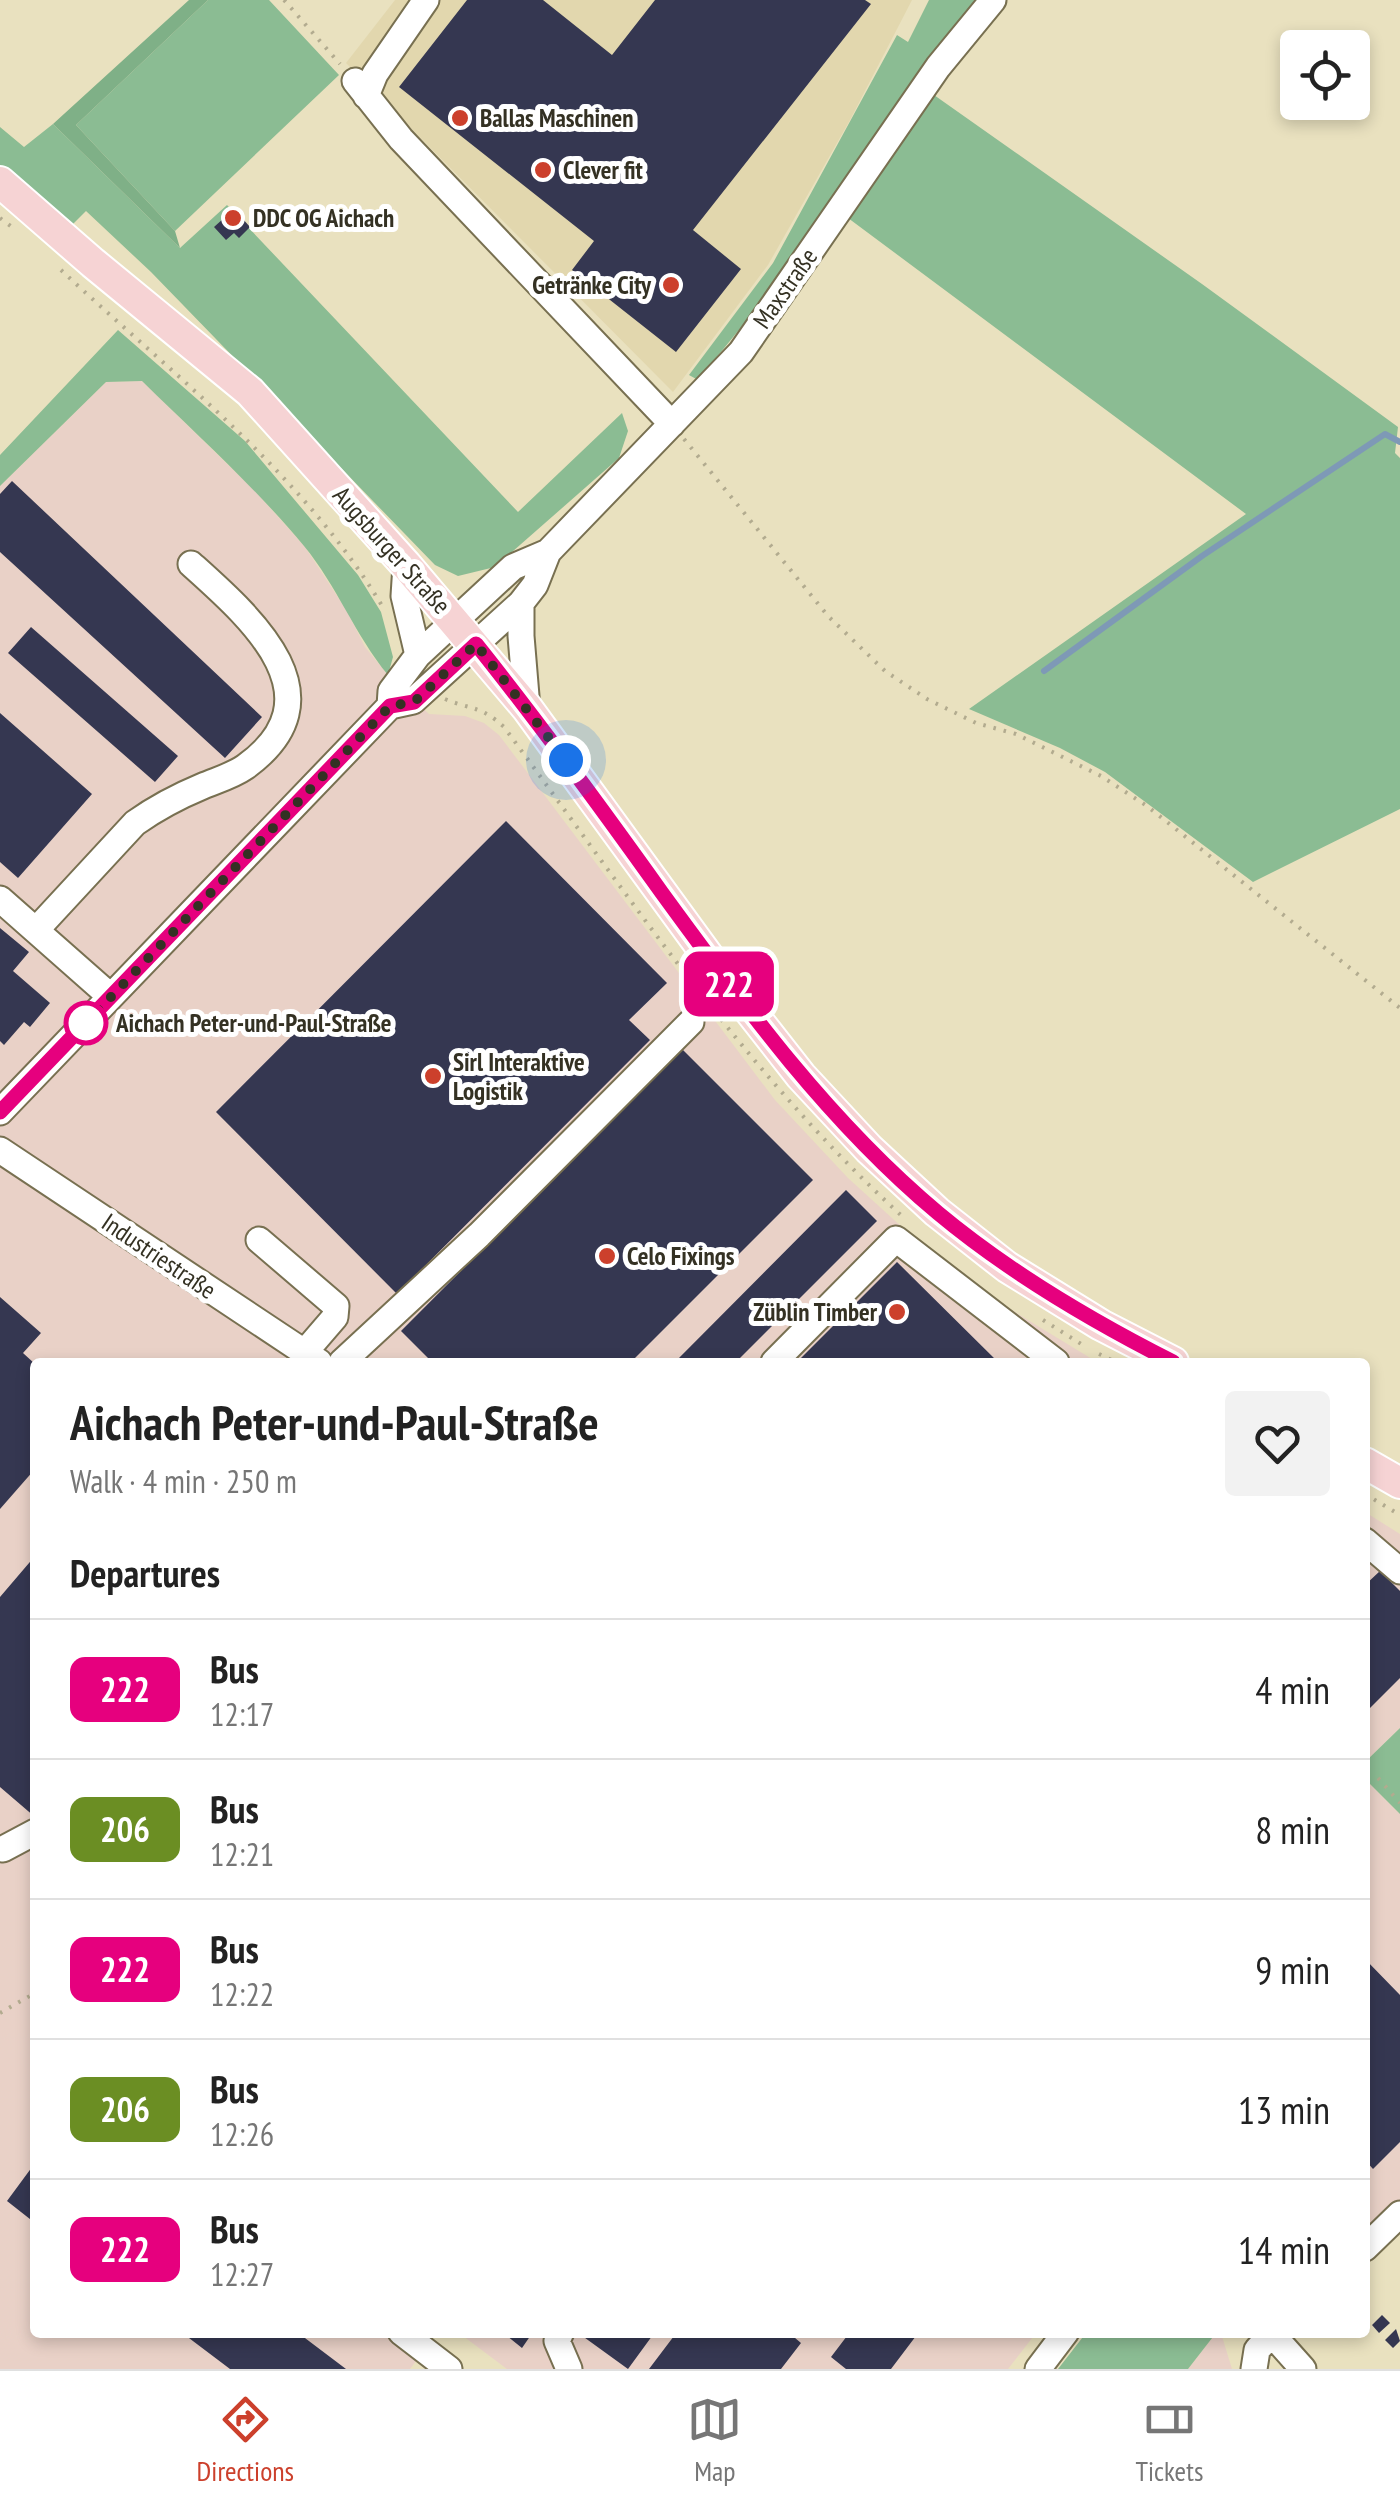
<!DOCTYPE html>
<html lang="en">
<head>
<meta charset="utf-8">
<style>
	:root { --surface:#fff; --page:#f2f2f2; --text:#222; --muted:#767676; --line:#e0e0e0; --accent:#cc402c }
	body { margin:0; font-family:"PT Sans Narrow",sans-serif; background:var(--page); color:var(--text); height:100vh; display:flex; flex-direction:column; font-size:38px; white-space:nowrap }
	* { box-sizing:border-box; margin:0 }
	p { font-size:32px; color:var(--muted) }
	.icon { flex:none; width:55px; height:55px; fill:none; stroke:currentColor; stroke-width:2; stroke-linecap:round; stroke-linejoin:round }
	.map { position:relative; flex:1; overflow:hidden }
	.details { position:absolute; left:30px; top:1358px; width:1340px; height:980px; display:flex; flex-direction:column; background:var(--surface); border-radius:10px; box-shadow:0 5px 15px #0003 }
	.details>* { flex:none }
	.badge { padding:0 20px; border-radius:15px; font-size:35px; line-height:65px }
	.buttons { position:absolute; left:1280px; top:30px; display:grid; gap:20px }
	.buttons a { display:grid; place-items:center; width:90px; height:90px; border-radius:10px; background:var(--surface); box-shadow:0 5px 15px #0003; font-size:50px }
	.you { position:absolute; width:50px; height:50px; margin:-25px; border:8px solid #fff; border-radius:50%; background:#1a73e8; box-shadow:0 0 0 15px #1a73e833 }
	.map>.badge { position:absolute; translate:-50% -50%; box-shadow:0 0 0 5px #fff }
	h2 { padding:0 40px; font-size:38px; line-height:90px }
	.round { display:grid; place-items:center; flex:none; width:105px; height:105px; border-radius:10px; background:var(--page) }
	.head { display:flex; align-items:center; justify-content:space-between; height:170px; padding:0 40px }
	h1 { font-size:48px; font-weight:700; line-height:75px }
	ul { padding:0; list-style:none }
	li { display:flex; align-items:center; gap:30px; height:140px; padding:0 40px; border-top:2px solid var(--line) }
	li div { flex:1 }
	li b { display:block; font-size:38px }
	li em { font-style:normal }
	li .badge { min-width:110px; font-weight:700; text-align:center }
	.dock { display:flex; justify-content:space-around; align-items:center; height:140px; border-top:2px solid var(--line); background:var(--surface); font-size:28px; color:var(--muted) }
	.dock a { display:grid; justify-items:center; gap:5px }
	.dock .current { color:var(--accent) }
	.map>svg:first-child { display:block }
</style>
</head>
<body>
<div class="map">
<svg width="1400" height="2369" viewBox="0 0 1400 2369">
	<rect width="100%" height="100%" fill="#e9e1bf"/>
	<path fill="#e2d7ae" d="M395,0H912L850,120L768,265L673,392L346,63Z"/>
	<path fill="#e9d1c7" d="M142,381L256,492L305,547L347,611L365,647L388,675L429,714L465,716L484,723L499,735L775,1100L848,1178L914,1238L992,1298L1097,1362H35V2332L386,2333L419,2357L410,2369H0V486L106,382Z
		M1365,1512L1400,1534V1728L1365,1762Z
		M1365,1779L1400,1814V2226L1365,2261Z
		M459,2333H1036L1008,2369H507Z
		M1216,2333H1221L1232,2369H1188Z"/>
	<path fill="#8bbc93" d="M208,0H269L339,75L175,231L76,125Z
		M929,0H982L939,49L880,128L778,282L698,380L689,375L773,263L897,35L908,42Z
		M934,95L1202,284L1398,427L1395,453L1400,458V809L1253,882L1105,772L1060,748L969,709L1246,514L848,218Z
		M53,124L180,248L227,205L518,512L622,413L628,431L619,458L495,567L458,576L435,565L151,272L86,211L69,228L0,165V127L24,147Z
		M118,330L245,441L358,575L381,612L393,657L388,675C355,635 337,586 304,546C255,487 197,435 142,381L106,382L0,486V455Z
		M1400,1728V1814L1365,1779V1762Z
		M1086,2333V2332L1216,2333L1188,2369H1058Z"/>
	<path fill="#7fb087" d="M189,0H208L76,125L175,231L180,248L53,124Z"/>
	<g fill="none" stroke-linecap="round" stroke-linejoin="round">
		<path stroke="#7e99b6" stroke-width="6" d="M1044,671L1202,556L1385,434L1400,442"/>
	</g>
	<path fill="#353751" d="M467,0H543L612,55L655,0H865L871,4L693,230L741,269L676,352L572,270L594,241L399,87Z
		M234,209L250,227L239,238L234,233L226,240L214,227Z
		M12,481L262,717L225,758L0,552V494Z
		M31,627L178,756L155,782L8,653Z
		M0,713L92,794L18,878L0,862Z
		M506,821L667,983L629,1020L650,1040L397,1294L216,1112Z
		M0,928L29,952L13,971L50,1003L30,1027L24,1022L4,1045L0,1041Z
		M682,1049L813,1180L631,1362H432L401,1331Z
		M846,1190L877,1221L736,1362H675Z
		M897,1262L998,1362H797Z
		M0,1297L41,1333L23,1353L35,1364V1469L0,1509Z
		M35,1556V1817L0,1787V1597Z
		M1380,1571L1400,1591V1678L1365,1713V1585Z
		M1365,1959L1400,1995V2142L1373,2169L1365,2160Z
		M35,2163V2223L7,2201Z
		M1382,2315L1390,2323L1379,2333L1372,2325Z
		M1396,2329L1400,2341L1393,2348L1385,2340Z
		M181,2332H297L346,2369H230Z
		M502,2332H533L522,2348Z
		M583,2332H655L628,2369L581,2335Z
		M677,2332H788L801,2343L781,2369H649Z
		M850,2332H919L891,2369H846L831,2357Z"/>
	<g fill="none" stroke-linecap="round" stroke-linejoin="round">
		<defs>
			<path id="minor" d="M355,81L401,139L672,424
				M366,96L375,74L426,0
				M406,565L404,596L418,655
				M521,603V636L527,708
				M390,706L391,691L418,655L513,567L548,552L741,352L938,67L993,0
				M0,899L110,996
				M36,930L135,823C156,808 179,796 203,786C217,780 232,776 245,767C343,697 250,617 191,564
				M0,1112L390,706L413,701L521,603L535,585L548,552
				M0,1150L319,1362
				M259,1240L336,1306L335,1317L304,1353
				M342,1362L479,1235L691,1022
				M774,1362L896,1239L1056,1362
				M1365,1541L1400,1571
				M3,1849L35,1832
				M1365,2248L1400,2214
				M401,2332L449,2369
				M561,2332L557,2341L569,2369
				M1270,2332L1303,2369
				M1038,2369L1066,2332
				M1254,2369L1257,2350L1273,2332"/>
			<path id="major" d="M0,182L93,263L250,392L406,565L527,708L718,970L801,1076L869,1149L937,1212L1007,1267L1101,1325L1173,1362
				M1365,1463L1400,1483"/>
		</defs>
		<use href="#minor" stroke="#787051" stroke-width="29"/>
		<use href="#major" stroke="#fff" stroke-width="34"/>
		<path stroke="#b2ab8f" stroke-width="4" stroke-dasharray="2.5 8" stroke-linecap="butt" d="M284,0L340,64
			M0,218L16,230
			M61,270C174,376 303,473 384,609
			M684,439L828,616L885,671L927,699L976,723L1016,734L1101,776L1147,806L1400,1008
			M445,699C471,710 480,705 504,727C629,896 747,1075 903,1217
			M1043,1320L1086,1347
			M1099,1354L1116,1362
			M1365,1494L1400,1515
			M1378,1778L1400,1803
			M0,2013L35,1993"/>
		<use href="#minor" stroke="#fff" stroke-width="25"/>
		<use href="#major" stroke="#f6d3d4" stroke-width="30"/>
	</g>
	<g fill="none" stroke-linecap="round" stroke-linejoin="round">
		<defs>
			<path id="line" d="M0,1112L390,706L414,702L476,644C541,725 602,809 662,893C745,1007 829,1122 938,1213C1010,1273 1090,1320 1173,1362"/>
		</defs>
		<use href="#line" stroke="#fff" stroke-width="22"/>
		<use href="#line" stroke="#e6007e" stroke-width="15"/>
		<path stroke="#343123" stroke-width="10" stroke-dasharray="0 18" d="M86,1023L390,706L414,702L476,644L566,760"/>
	</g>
	<g fill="#cc402c" stroke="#fff" stroke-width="4">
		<circle cx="460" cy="118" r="10"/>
		<circle cx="543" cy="170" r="10"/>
		<circle cx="233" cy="218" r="10"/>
		<circle cx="671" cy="285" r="10"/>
		<circle cx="433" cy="1076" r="10"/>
		<circle cx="607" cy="1256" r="10"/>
		<circle cx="897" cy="1312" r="10"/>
	</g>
	<circle fill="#fff" stroke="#e6007e" stroke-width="5" cx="86" cy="1023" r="20"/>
	<g text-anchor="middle" stroke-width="10" stroke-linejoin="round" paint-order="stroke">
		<g font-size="25" font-weight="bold" fill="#343123" stroke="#fff" text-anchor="start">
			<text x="480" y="127">Ballas Maschinen</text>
			<text x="563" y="179">Clever fit</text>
			<text x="253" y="227">DDC OG Aichach</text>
			<text x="651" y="294" text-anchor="end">Getränke City</text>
			<text x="453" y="1071">Sirl Interaktive<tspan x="453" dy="29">Logistik</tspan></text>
			<text x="627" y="1265">Celo Fixings</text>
			<text x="877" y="1321" text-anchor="end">Züblin Timber</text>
		</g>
		<g font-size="25" fill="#343123" stroke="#fff">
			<text transform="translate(785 288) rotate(-55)" y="9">Maxstraße</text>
			<text transform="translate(392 550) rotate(48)" y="9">Augsburger Straße</text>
			<text transform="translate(159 1256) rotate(34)" y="9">Industriestraße</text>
		</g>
		<g font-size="25" font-weight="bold" fill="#343123" stroke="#fff" text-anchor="start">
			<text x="116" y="1032">Aichach Peter-und-Paul-Straße</text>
		</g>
	</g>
</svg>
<div class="buttons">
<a><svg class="icon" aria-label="locate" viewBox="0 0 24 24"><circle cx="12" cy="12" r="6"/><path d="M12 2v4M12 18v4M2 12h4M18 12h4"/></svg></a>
</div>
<div class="you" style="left:566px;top:760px"></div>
<b class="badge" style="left:729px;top:984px;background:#e6007e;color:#fff">222</b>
<section class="details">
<div class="head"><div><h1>Aichach Peter-und-Paul-Straße</h1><p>Walk · 4 min · 250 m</p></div><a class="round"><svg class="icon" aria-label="heart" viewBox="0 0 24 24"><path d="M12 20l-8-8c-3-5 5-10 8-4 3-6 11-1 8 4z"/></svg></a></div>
<h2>Departures</h2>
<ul>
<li><span class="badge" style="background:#e6007e;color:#fff">222</span><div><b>Bus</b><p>12:17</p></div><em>4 min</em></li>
<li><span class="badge" style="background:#6b8e23;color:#fff">206</span><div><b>Bus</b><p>12:21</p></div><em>8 min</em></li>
<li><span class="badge" style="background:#e6007e;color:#fff">222</span><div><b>Bus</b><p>12:22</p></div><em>9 min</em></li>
<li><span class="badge" style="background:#6b8e23;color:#fff">206</span><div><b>Bus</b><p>12:26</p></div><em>13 min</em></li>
<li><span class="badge" style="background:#e6007e;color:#fff">222</span><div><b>Bus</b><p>12:27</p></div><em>14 min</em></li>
</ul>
</section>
</div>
<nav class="dock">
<a class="current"><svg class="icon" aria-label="directions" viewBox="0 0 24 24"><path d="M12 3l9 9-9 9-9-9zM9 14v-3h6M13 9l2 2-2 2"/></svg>Directions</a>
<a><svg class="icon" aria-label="map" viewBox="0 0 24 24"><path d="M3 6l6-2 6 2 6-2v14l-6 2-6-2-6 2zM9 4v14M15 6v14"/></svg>Map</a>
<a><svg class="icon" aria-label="tickets" viewBox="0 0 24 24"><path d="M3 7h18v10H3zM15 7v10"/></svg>Tickets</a>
</nav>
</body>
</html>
